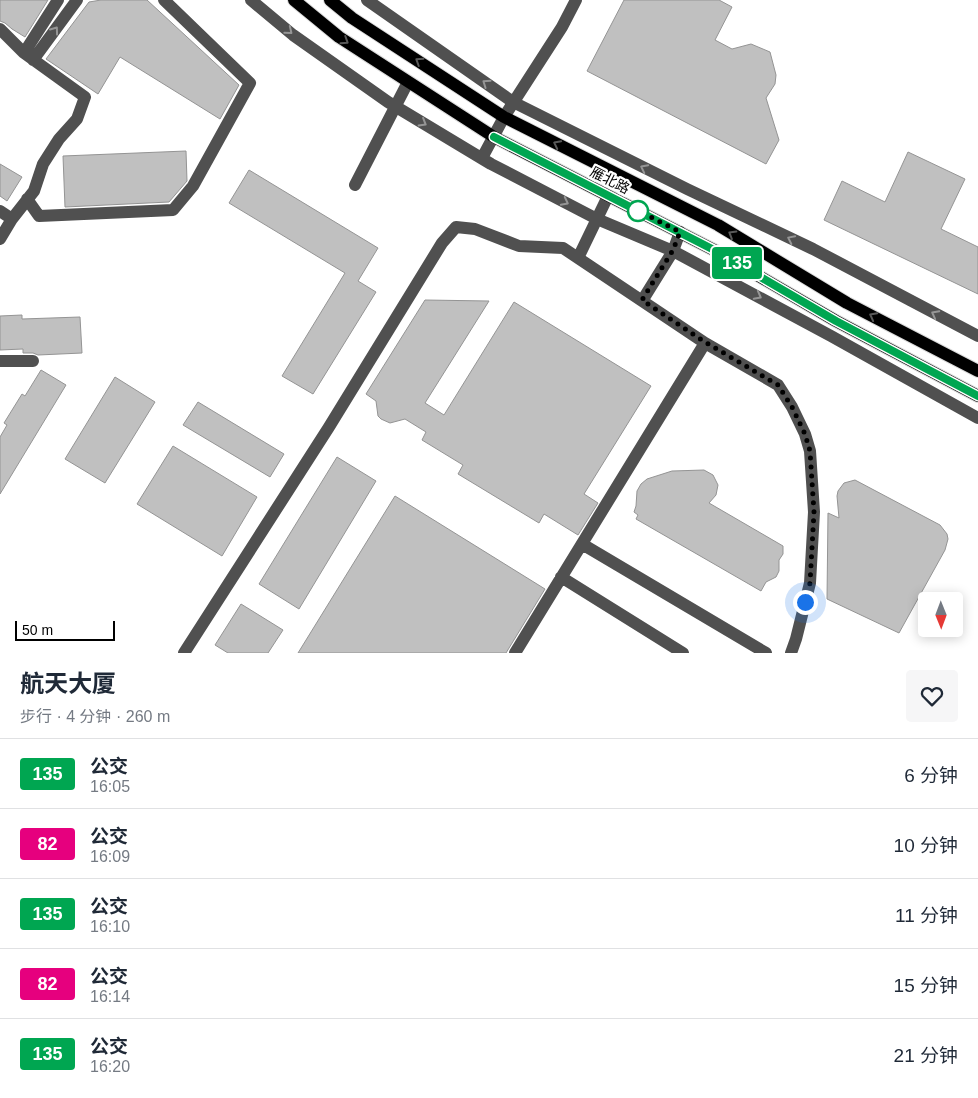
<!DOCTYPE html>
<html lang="zh">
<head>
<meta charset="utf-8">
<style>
	:root { --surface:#fff; --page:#f6f6f7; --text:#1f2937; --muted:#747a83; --line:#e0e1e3 }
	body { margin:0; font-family:Arial,"Noto Sans SC",sans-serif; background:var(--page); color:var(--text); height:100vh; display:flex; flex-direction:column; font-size:19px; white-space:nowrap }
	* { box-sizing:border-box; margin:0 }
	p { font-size:16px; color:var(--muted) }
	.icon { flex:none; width:28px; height:28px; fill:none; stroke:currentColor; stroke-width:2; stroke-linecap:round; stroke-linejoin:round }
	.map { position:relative; height:653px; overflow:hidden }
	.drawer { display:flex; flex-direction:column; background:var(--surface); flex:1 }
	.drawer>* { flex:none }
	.badge { padding:0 10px; border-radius:4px; font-size:18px; line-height:32px }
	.needle { width:32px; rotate:179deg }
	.buttons { position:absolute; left:918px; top:592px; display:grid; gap:10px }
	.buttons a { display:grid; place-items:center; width:45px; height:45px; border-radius:5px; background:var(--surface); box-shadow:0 2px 12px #0003; font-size:25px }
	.scale { position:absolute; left:15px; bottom:12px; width:100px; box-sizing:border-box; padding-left:5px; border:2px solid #000; border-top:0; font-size:14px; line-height:18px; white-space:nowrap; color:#000; -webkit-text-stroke:4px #fff; paint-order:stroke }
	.you { position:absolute; width:25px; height:25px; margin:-12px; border:4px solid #fff; border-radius:50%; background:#1a73e8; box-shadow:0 0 0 8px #1a73e833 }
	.map>.badge { position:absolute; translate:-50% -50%; box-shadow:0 0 0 2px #fff }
	.round { display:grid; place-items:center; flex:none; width:52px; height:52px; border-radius:5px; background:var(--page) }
	.headline { display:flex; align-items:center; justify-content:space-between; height:85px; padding:0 20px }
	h1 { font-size:24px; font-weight:700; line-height:38px }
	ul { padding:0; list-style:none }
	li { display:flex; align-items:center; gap:15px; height:70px; padding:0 20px; border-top:1px solid var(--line) }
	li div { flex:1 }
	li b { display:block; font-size:19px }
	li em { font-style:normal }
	li .badge { min-width:55px; font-weight:700; text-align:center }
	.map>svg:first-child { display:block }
</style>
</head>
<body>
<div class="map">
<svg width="978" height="653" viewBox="0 0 978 653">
	<rect width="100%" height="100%" fill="#fff"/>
	<path fill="#c0c0c0" stroke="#949494" d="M0,0H48L25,37L12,29L5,23L0,21Z
		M101,0H147L239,85L220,119L120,57L98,94L46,59L89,2Z
		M624,0H719L732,7L715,40L732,49L751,44L770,52L776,75L775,84L766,98L779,140L766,164L587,71Z
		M186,151L187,181L169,202L65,207L63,156Z
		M908,152L965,179L941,229L978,247V294L824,220L842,181L885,202Z
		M0,164L22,177L7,201L0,196Z
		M249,170L378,248L358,281L376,292L313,394L282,376L345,273L229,203Z
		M425,300L489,301L425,403L444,415L514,302L651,386L584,494L598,503L578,535L544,514L539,523L458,474L463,465L422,440L426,432L405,419L390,423L381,419L378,416L376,401L366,394Z
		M22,315V319L80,317L82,353L38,355L33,353H23V349L0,350V316Z
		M41,370L66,385L0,494V437L7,425L4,423L22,394L25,396Z
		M115,377L155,402L105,483L65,459Z
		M198,402L284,454L270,477L183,425Z
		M173,446L257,497L222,556L137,504Z
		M337,457L376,481L299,609L259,584Z
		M704,470L713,475L718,485L716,495L709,503L783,546V554L779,560V571L776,577L766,582L761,591L636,519L638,515L634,512L636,506L637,491L641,484L647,479L672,471Z
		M855,480L940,525L947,534L948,539L945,550L899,633L827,599L828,513L839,518L837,496L838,491L844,483Z
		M395,496L545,589L506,653H298Z
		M241,604L283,630L268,653H228L215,645Z"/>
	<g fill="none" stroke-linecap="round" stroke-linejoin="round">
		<defs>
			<path id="major" d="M294,0L339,37L494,137L716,251L836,321L978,396
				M330,0L352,18L504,117L718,225L847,303L978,371"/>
		</defs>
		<use href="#major" stroke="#dbdbdb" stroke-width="14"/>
		<path stroke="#505050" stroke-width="12" d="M251,0L293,35L388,102L491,164L597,219L673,251L831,336L978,418
			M367,0L513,102L687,189L813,249L978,336
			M0,29L24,53L85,97L77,119L59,139L43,164L34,191L12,219L0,239
			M24,53L58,0
			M33,60L77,0
			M482,158L504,117L562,27L576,0
			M355,185L408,82
			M27,199L39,216L173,210L193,186L250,83L164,0
			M0,211L12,219
			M578,258L608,196
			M642,301L673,251L680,232
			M705,343L778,385L792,407L805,434L810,451L814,512L810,583L796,639L791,653
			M0,361H33
			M582,544L766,653
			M561,577L683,653
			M184,653L329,427L442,243L456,227L475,229L519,246L563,248L705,343L515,653"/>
		<use href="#major" stroke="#000" stroke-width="12"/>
	</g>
	<defs><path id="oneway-chevron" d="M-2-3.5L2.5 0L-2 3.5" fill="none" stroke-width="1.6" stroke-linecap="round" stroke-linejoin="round" transform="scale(1.25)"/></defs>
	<g stroke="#969696">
		<use href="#oneway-chevron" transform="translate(55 30) rotate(-54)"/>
		<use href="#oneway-chevron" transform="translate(289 31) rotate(39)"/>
		<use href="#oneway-chevron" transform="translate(486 83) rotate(-145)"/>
		<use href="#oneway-chevron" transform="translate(423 123) rotate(31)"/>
		<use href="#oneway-chevron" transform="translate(644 168) rotate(-153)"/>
		<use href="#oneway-chevron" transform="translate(565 202) rotate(27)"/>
		<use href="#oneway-chevron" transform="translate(791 239) rotate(-154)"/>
		<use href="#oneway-chevron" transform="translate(758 296) rotate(28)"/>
		<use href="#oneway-chevron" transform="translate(935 314) rotate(-152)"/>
	</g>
	<g stroke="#595959">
		<use href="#oneway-chevron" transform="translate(345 41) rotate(33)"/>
		<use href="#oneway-chevron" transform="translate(419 61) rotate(-147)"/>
		<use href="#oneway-chevron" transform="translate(557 144) rotate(-153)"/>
		<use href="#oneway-chevron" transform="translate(732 234) rotate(-149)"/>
		<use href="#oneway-chevron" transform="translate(873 316) rotate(-152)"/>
	</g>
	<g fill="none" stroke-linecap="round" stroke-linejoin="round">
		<defs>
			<path id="line" d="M494,137L716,251L836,321L978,396"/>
		</defs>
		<use href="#line" stroke="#fff" stroke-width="11"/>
		<use href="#line" stroke="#00a651" stroke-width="8"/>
		<path stroke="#000" stroke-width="5" stroke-dasharray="0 9" d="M638,211L637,210L680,232L673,250L642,300L705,342L778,385L792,407L805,434L810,451L814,512L810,583L805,602"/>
	</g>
	<circle fill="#fff" stroke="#00a651" stroke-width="2.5" cx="638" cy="211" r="10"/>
	<g text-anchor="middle" stroke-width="4.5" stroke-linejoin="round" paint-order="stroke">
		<g font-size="14" fill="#000" stroke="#fff">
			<text transform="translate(610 180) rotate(27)" y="5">雁北路</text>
		</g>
	</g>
</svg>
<div class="buttons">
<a><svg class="needle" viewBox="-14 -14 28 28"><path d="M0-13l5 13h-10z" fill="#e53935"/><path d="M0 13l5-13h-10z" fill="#747a83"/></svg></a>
</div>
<div class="scale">50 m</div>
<div class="you" style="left:805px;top:602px"></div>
<b class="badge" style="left:737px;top:263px;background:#00a651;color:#fff">135</b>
</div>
<section class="drawer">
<div class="headline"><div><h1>航天大厦</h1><p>步行 · 4 分钟 · 260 m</p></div><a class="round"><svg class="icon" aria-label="heart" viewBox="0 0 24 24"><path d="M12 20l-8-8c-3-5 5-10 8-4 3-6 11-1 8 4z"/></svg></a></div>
<ul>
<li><span class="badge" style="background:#00a651;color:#fff">135</span><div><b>公交</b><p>16:05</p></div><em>6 分钟</em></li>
<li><span class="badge" style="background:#e6007e;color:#fff">82</span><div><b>公交</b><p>16:09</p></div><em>10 分钟</em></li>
<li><span class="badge" style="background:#00a651;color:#fff">135</span><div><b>公交</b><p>16:10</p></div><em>11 分钟</em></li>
<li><span class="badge" style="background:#e6007e;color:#fff">82</span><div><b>公交</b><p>16:14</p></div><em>15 分钟</em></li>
<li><span class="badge" style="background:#00a651;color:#fff">135</span><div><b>公交</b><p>16:20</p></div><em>21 分钟</em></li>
</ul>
</section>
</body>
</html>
